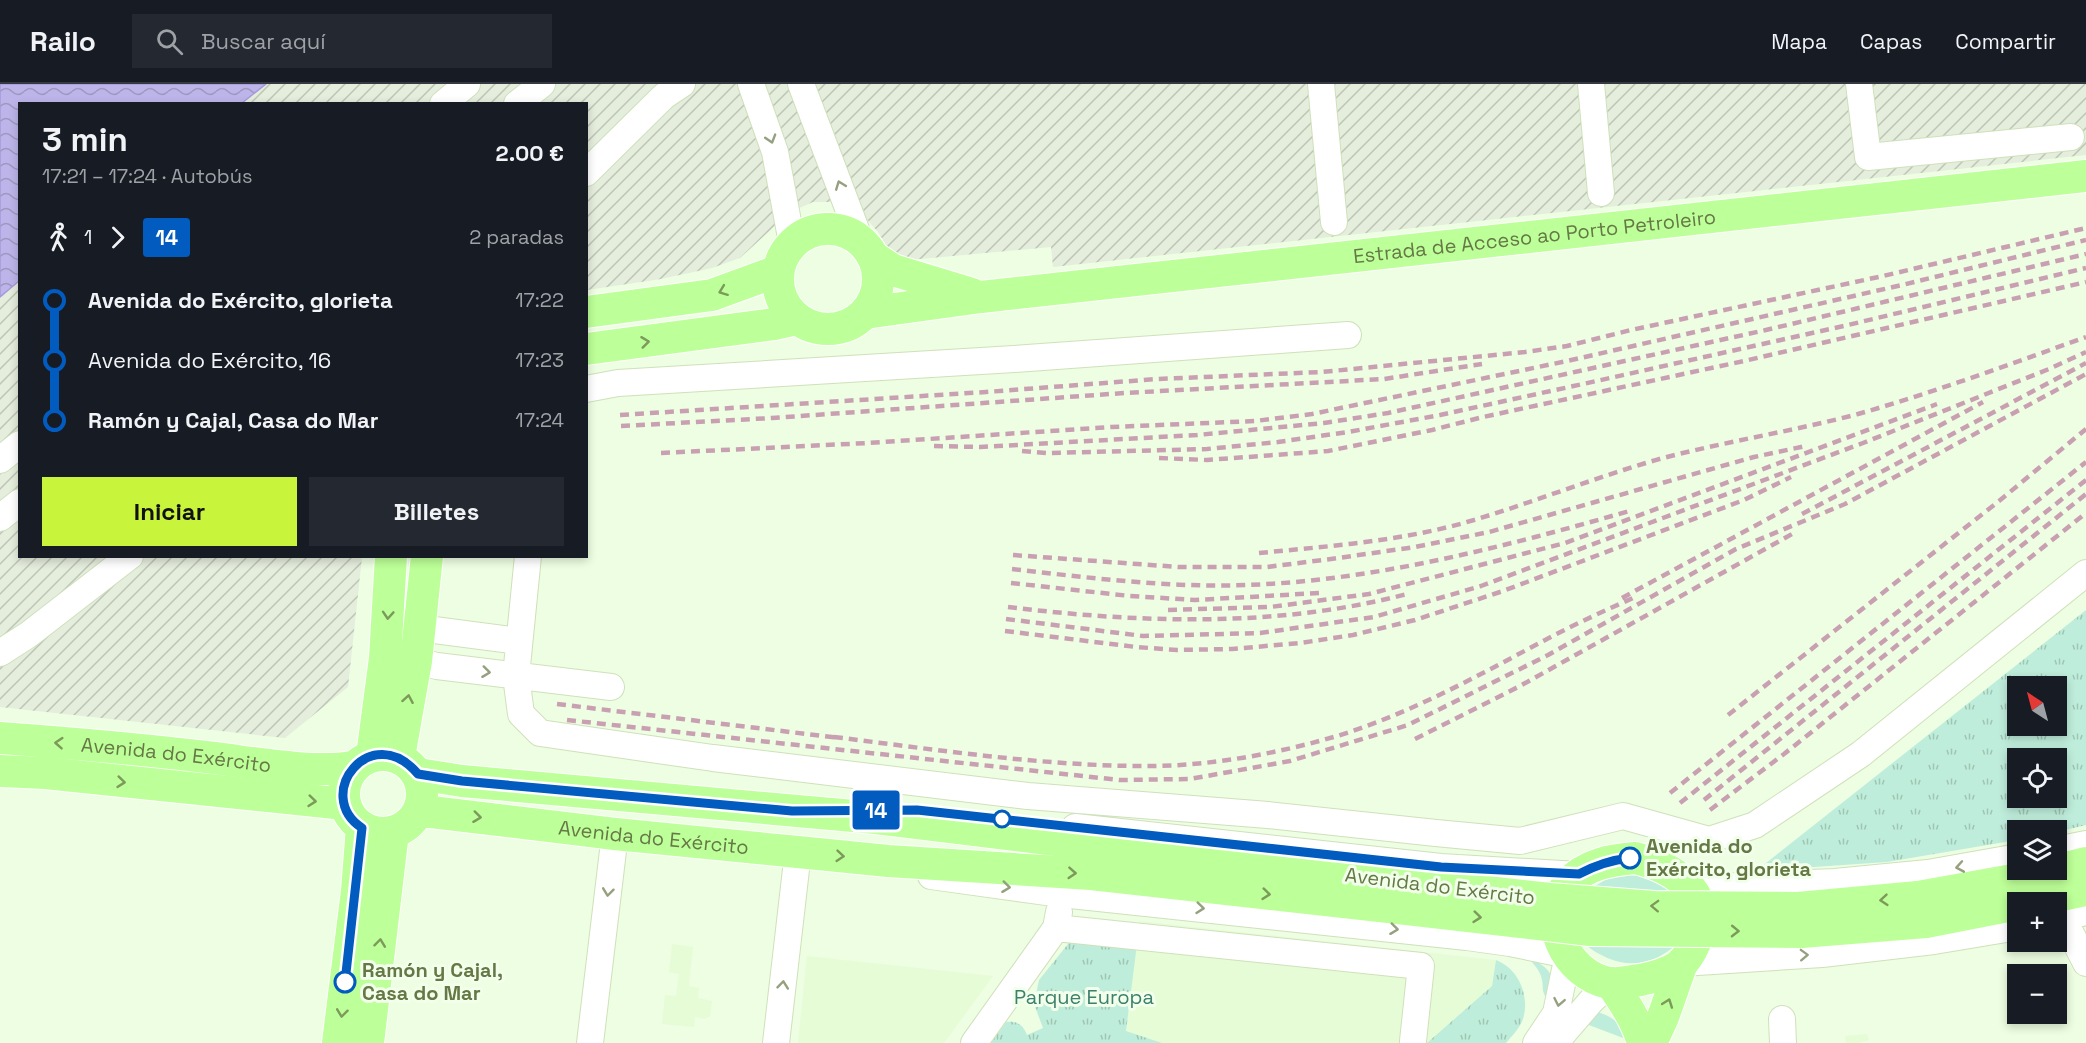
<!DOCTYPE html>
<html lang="es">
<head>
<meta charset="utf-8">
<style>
	:root { --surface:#171b24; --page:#242831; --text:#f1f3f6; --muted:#9ea1a6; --line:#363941; --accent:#c8f43c }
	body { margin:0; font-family:"Space Grotesk",sans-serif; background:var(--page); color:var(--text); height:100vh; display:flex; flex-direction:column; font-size:22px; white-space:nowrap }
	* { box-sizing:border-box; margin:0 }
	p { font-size:20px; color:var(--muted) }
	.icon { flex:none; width:33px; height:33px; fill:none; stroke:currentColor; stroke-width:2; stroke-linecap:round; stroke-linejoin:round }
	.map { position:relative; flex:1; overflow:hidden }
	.details { position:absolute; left:18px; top:18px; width:570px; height:456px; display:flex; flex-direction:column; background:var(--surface); border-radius:0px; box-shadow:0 3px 9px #0003 }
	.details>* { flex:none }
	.badge { padding:0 12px; border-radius:4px; font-size:21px; line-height:39px }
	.needle { width:39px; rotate:324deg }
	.controls { position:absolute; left:2007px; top:592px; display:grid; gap:12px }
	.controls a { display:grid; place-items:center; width:60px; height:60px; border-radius:0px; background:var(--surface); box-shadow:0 3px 9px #0003; font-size:30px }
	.map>.badge { position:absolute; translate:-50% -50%; box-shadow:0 0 0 3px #fff }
	.legs { display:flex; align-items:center; gap:9px; height:66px; padding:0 24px; font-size:20px }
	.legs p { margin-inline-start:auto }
	.headline { display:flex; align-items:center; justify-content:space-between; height:102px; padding:0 24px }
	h1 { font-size:33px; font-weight:600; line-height:45px }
	.cta { display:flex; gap:12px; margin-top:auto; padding:12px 24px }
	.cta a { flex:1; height:69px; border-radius:0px; background:var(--accent); color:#111; font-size:24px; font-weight:600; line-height:69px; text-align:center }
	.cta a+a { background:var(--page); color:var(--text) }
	ul { padding:0 24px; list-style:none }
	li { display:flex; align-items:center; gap:21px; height:60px; font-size:22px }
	li i { display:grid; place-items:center; width:9px; height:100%; margin:0 8px; background:currentColor }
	li i::after { content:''; width:15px; height:15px; margin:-8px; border:4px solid; border-radius:50%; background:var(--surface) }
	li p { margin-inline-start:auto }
	li:first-child i { background:linear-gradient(#0000 50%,currentColor 0) }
	li:last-child i { background:linear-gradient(currentColor 50%,#0000 0) }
	header { display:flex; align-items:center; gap:36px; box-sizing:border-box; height:84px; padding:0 30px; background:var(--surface); border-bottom:2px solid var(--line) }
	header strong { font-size:28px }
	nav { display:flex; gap:33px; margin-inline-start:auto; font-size:21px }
	.search { width:420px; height:54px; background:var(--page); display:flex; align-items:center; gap:15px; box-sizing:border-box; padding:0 21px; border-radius:0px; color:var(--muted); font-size:22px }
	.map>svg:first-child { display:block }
</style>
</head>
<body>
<header>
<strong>Railo</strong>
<div class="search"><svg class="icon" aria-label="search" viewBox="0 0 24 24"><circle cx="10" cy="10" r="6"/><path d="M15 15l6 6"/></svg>Buscar aquí</div>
<nav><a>Mapa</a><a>Capas</a><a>Compartir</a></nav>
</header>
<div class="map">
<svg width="2086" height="959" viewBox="0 0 2086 959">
	<defs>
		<pattern id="industrial-furrows" width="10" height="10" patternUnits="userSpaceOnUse" patternTransform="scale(1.5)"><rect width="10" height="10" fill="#e5eddd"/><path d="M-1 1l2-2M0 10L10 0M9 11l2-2" fill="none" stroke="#bdc5b5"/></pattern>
		<pattern id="park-tufts" width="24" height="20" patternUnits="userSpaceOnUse" patternTransform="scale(1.5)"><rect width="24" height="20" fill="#bfeddb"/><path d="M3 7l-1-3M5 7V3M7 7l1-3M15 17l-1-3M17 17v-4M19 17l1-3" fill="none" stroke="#9fc5b3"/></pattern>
		<pattern id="water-waves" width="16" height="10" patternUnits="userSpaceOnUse" patternTransform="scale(1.5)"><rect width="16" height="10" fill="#bdb5ea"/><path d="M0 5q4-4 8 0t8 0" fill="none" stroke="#9d98bf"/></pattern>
	</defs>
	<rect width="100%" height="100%" fill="#edfee2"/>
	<path fill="#e6fcd6" d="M1139,837L1496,876L1492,902L1427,959H1162L1126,948Z
		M672,860L693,863L689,902L699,904L698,914L712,917L710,933H707L706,935L695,933L694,943L662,940L665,911L676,912L679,890L669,888Z
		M807,872L862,878L993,892L944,959H798Z
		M1867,950L1869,956L1859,959H1846L1845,952Z"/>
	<path fill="url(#industrial-furrows)" d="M266,0H2086V71L1053,183L1051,163L909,176L895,169L886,161L878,148L857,124L834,118H813L797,125L776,141L740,174L712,184L661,195L587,206L586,20H242Z
		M19,197L20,472L362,473L348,603L285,654L0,623V213Z"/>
	<path fill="#bfeddb" d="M1623,791C1647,790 1655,796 1675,809L1678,859C1647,888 1614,884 1583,859L1590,805L1607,795Z
		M1526,872C1549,883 1558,891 1551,918C1539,908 1545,904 1541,892C1538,884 1532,878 1526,872Z
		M1597,928C1616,933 1621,942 1631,957L1581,938Z"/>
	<path fill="url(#park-tufts)" fill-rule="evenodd" d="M2086,526V741L2057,748L2018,747L2017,756L1887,778L1756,787ZM2018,603H2056V642H2018ZM2018,675H2056V714H2018Z
		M1072,855L1137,860L1126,947L1162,959H991L1006,938C1017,937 1023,940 1027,951L1043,944L1034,920L1039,896Z
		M1496,876C1519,885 1530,912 1523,935C1520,944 1512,952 1506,959H1427L1492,902Z"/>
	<path fill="url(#water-waves)" stroke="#a59adc" stroke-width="1.5" d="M0,0H266L242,19L20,20L19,197L0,213Z"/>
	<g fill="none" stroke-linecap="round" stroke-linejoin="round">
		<defs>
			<path id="minor" d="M751,0L775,68L792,159
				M801,0L860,156
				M1321,0L1334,138
				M1591,0L1601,109
				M1859,0L1868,73L2071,53
				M443,20L467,0
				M517,20L542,0
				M586,89L664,12L682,0
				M586,305L618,299L1014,275L1348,251
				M0,376L20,360
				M0,434L20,418
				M528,472L516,592L521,630L540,649L713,674L1028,712L1268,731L1436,749L1520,757L1623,732L1709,756L1755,741L1861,670L2086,489
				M419,544L519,557
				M0,569L28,551L130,472
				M416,577L437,582L611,603
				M1075,743L1441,783L1579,791
				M2056,766L2086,760
				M931,792L1061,810L1467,853L1510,859L1568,871L1556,929L1536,959
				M1691,804L1835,798L1928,789L2018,773
				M2063,834L2086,879
				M2056,835L2086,828
				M1056,844L1421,882L1413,957
				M1682,879L1822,870L1934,857L2018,843
				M1782,935L1783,959
				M590,959L615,750
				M776,959L798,768
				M974,959L1056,844L1059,828
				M1555,959L1592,916L1611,899"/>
			<g id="major">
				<circle cx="828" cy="195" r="50"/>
				<path d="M873,173L893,186L972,210"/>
				<path d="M586,228L712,211L778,187"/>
				<path id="s1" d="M865,229L981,213L2086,92"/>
				<path d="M586,265L775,240L797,235"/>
				<path id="s2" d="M0,654C69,659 138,665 206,673C252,678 309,690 353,683"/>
				<circle cx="383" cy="710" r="39"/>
				<path d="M372,672L385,574L391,472"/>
				<path d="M399,673L416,577L427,472"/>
				<path d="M0,687L45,689L345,720"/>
				<path d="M418,690L462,697L876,734L1400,798"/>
				<path id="s3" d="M419,728H431L615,750L798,768L888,777L1091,790L1398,824"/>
				<path d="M1635,774C1672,783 1712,807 1698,851C1694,861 1690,871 1682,879C1672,889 1654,893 1640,896C1631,897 1618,900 1609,899C1566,891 1539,834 1569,799C1586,780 1611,776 1635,774Z"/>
				<path d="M2023,819L2086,806"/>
				<path d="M1798,824L1918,813L2035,792L2086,779"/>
				<path d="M1801,848L1926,838L2018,820"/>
				<path d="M1611,899C1624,918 1637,937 1643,959"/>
				<path d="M338,959L357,807L362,743"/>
				<path d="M368,959L393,748"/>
				<path d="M1651,959L1663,933L1682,879"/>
			</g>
		</defs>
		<use href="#minor" stroke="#cfe1ba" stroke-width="28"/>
		<use href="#major" stroke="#fff" stroke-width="34"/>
		<use href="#minor" stroke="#fff" stroke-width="26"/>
		<use href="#major" stroke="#bdff98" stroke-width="32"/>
		<path stroke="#c9a0b2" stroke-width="4.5" stroke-dasharray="9 6" stroke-linecap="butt" d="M620,331L986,308L1157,295L1322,288L1525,268L1567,262L1631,246L1883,192L2086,144
			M621,342L772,334L1124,309L1384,295L1482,280
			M934,362L980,363L1197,351L1324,339L1388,329L1766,246L2086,170
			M1022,367L1047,369L1207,365L1278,358L1348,348L1440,331L1583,300L1848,241L2086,184
			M661,369L868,359L1111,343L1255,337L1312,330L1567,277L1902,201L2086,156
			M1159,374L1207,376L1328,367L1432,346L1483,333L1744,277L2086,198
			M1802,430L2086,279
			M1259,469C1331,462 1404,457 1474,436C1537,417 1599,392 1663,374C1728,357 1794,347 1858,330C1935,308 2011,280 2086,253
			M1013,471L1179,483H1267L1331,475L1415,463L1489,448L1754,373L1806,362
			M1012,485C1091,494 1169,504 1248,501C1379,496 1507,462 1633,426
			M1011,499L1130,512L1195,516L1319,509
			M1622,514L1983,318
			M1008,523C1140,539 1277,544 1407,510
			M1168,526L1270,523L1369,510L1565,459L1937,320
			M1006,535L1143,552L1260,549L1374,533L1481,502L1548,477L1863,359L2049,285L2086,268
			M1005,547L1136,563L1177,566L1232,565L1300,559L1353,551L1415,536L1503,507L1744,416L1791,393
			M557,620L840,654
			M1728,631L1999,417L2086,345
			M567,636L1119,696L1190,695L1290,677L1408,641L1548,571L1736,465L1845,420L2086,290
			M834,653C939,666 1049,683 1155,682C1216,681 1279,669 1337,652C1412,629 1479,591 1547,555C1575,540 1604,527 1633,514
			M1415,655L1520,602L1792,450
			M1670,709L2086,378
			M1704,716L2086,410
			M1680,719L2086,396
			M1710,726L1784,670L2086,429"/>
		<defs>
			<path id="major-bridge" d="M1400,798L1550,815L1654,823L1798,824
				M1398,824L1590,846L1801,848"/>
		</defs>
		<use href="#major-bridge" stroke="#fff" stroke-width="34" stroke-linecap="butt"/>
		<use href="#major-bridge" stroke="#bdff98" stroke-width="32"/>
	</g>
	<defs><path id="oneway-chevron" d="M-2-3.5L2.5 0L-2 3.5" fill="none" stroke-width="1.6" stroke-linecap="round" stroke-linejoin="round" transform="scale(1.5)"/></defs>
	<g stroke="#94a07e">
		<use href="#oneway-chevron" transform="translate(771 55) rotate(73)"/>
		<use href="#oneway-chevron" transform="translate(840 101) rotate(-111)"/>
		<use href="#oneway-chevron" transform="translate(486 588) rotate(7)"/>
		<use href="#oneway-chevron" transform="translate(1960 783) rotate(170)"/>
		<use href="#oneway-chevron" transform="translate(1006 803) rotate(7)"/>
		<use href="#oneway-chevron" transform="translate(608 808) rotate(97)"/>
		<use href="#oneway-chevron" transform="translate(1200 824) rotate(6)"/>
		<use href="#oneway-chevron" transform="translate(1394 845) rotate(7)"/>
		<use href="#oneway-chevron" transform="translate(1804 871) rotate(-2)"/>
		<use href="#oneway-chevron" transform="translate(783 901) rotate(-84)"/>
		<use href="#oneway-chevron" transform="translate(1559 918) rotate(101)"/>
	</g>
	<g stroke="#7c9a5a">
		<use href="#oneway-chevron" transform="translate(723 207) rotate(159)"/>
		<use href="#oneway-chevron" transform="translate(645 258) rotate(-7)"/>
		<use href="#oneway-chevron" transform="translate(388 531) rotate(94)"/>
		<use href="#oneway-chevron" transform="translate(408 615) rotate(-80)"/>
		<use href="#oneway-chevron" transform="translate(59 659) rotate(-176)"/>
		<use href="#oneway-chevron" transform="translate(121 698) rotate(6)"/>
		<use href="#oneway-chevron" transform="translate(312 717) rotate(6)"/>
		<use href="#oneway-chevron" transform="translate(477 733) rotate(7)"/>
		<use href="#oneway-chevron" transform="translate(840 772) rotate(5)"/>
		<use href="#oneway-chevron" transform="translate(1072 789) rotate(4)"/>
		<use href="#oneway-chevron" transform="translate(1266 810) rotate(6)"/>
		<use href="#oneway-chevron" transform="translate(1884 816) rotate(175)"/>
		<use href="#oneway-chevron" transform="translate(1655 822) rotate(-178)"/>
		<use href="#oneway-chevron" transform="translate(1477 833) rotate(6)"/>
		<use href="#oneway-chevron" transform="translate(1735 847) rotate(1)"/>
		<use href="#oneway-chevron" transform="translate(380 859) rotate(-83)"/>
		<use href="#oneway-chevron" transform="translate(1668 919) rotate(-70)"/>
		<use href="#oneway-chevron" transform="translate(342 929) rotate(97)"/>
	</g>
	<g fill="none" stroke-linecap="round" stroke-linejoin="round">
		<defs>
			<path id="line-1" d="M345,898L362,744C312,711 371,635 418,690L462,697L792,727L917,726L1441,783L1579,790C1596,781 1611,776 1630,774"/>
		</defs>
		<use href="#line-1" stroke="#fff" stroke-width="14"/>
		<use href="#line-1" stroke="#025bbf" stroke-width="9"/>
	</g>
	<g fill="#fff" stroke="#025bbf" stroke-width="3">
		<circle cx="1002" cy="735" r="8"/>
		<circle cx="1630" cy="774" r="10"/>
		<circle cx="345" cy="898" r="10"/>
	</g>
	<g text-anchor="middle" stroke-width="6" stroke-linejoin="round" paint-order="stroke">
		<g font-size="20" fill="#667846" stroke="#f2ffea">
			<text dy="7" stroke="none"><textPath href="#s1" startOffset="674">Estrada de Acceso ao Porto Petroleiro</textPath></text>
			<text dy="7" stroke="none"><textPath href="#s2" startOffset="177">Avenida do Exército</textPath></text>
			<text dy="7" stroke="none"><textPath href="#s3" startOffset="236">Avenida do Exército</textPath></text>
			<text transform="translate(1440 802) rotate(7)" y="7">Avenida do Exército</text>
		</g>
		<g font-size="20" font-weight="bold" fill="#667846" stroke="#f2ffea" text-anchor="start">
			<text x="1646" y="769">Avenida do<tspan x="1646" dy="23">Exército, glorieta</tspan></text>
			<text x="362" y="893">Ramón y Cajal,<tspan x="362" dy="23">Casa do Mar</tspan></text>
		</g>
		<g font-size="20" fill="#3c806d" stroke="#f2ffea">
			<text x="1084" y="920">Parque Europa</text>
		</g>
	</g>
</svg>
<div class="controls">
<a><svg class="needle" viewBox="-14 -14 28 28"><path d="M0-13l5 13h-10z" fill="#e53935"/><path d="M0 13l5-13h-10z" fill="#9ea1a6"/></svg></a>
<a><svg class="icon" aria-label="locate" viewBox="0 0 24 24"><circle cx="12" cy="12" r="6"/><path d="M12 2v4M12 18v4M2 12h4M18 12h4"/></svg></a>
<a><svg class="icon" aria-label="layers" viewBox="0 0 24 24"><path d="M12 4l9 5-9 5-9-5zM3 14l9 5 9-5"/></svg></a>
<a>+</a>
<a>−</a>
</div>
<b class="badge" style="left:876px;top:726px;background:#025bbf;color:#fff">14</b>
<section class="details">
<div class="headline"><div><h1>3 min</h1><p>17:21 – 17:24 · Autobús</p></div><b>2.00 €</b></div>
<div class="legs"><svg class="icon" aria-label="walk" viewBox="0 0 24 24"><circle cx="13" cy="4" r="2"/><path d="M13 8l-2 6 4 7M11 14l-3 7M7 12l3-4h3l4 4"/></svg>1<svg class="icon" aria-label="forward" viewBox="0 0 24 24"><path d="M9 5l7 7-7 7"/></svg><b class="badge" style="background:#025bbf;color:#fff">14</b><p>2 paradas</p></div>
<ul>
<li><i style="color:#025bbf"></i><b>Avenida do Exército, glorieta</b><p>17:22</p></li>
<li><i style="color:#025bbf"></i><span>Avenida do Exército, 16</span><p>17:23</p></li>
<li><i style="color:#025bbf"></i><b>Ramón y Cajal, Casa do Mar</b><p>17:24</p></li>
</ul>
<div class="cta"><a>Iniciar</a><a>Billetes</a></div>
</section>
</div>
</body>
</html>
